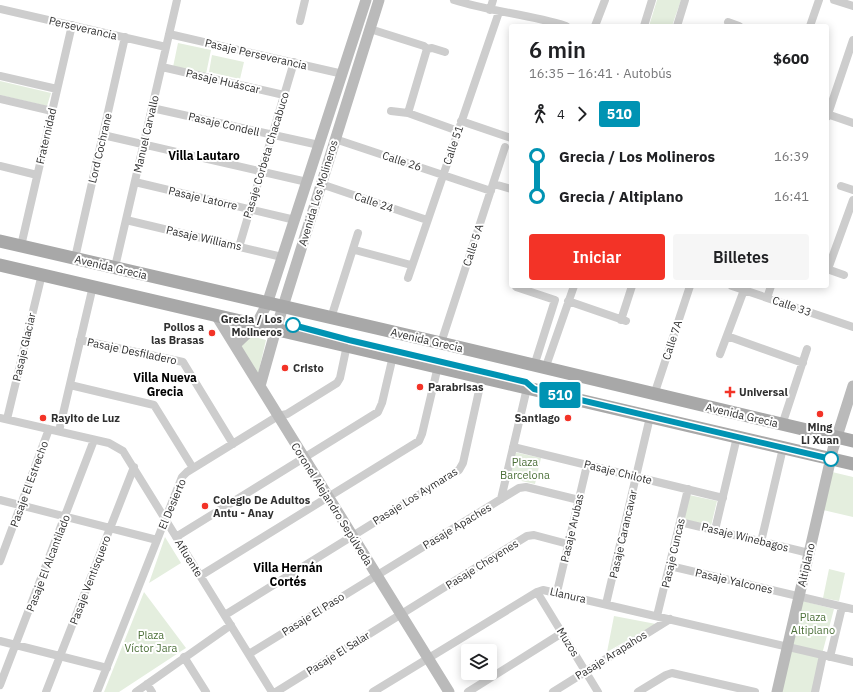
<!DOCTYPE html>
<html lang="es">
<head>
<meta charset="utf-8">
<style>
	:root { --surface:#fff; --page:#f6f6f6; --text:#202124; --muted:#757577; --accent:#f33327 }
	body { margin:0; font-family:"IBM Plex Sans",sans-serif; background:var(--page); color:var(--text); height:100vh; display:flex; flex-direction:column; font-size:15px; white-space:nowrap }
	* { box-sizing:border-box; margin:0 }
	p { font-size:13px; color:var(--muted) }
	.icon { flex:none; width:22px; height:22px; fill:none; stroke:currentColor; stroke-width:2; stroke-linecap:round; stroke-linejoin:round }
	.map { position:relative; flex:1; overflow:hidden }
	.drawer { position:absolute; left:509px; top:24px; width:320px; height:264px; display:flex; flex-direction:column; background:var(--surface); border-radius:4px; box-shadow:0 2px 10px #0003 }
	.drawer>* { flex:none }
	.badge { padding:0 8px; border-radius:3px; font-size:14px; line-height:26px }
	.tools { position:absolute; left:461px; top:644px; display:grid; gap:8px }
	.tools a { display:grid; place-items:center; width:36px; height:36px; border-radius:4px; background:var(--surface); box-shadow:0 2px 10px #0003; font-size:20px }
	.map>.badge { position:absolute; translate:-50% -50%; box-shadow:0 0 0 2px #fff }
	.legs { display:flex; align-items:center; gap:6px; height:44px; padding:0 20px; font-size:13px }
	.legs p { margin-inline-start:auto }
	.overview { display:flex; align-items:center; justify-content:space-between; height:68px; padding:0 20px }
	h1 { font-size:22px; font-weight:600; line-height:30px }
	.primary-button { display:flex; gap:8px; margin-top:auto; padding:8px 20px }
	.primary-button a { flex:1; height:46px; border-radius:4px; background:var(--accent); color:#fff; font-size:16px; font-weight:600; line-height:46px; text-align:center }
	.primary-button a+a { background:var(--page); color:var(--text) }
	ul { padding:0 20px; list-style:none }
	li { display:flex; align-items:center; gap:14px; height:40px; font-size:15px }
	li i { display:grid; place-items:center; width:6px; height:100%; margin:0 5px; background:currentColor }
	li i::after { content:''; width:10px; height:10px; margin:-5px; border:3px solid; border-radius:50%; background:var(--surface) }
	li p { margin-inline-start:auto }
	li:first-child i { background:linear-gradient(#0000 50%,currentColor 0) }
	li:last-child i { background:linear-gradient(currentColor 50%,#0000 0) }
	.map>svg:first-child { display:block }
</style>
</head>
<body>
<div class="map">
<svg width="853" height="692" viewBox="0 0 853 692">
	<rect width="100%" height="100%" fill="#fff"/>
	<path fill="#e4eede" d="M657,0H681L672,26H649Z
		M178,43L211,50L206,74L173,67Z
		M212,55L244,62L240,79L209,72Z
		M0,81L51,93L47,106L0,95Z
		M230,330L266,340L258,374Z
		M514,452L541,458L535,484L508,478Z
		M832,472L853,477V517L823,510Z
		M689,495L717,501L711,526L684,520Z
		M165,537L181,563L149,583Z
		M829,569L845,573L839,601L823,598Z
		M144,592L186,648L119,692H104Z
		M803,601L834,609L812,692H780Z
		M614,616L656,624L607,652Z"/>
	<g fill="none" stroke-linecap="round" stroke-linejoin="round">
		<path stroke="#cdcdcd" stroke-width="8" d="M454,0C491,12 529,14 566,26
			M834,0L853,6
			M0,9L166,47
			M490,10L493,0
			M300,21L305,0
			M728,22L739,26
			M595,26L605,0
			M644,26L652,0
			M677,26L685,0
			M810,26L819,0
			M370,29L424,46L427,49L432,48L445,52
			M169,34L343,74
			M162,67L284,95
			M0,76L57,89
			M0,99L52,111
			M152,108L319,145
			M391,111L408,113L458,131
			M408,113L427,49
			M827,114L853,123
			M827,117L853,40
			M461,121L511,138
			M103,135L307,182
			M335,139L491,191
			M0,166L37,175
			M135,182L295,220
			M321,184L427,220
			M494,184L511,189
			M841,186L853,190
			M126,220L282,257
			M21,246L72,25
			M239,247L294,62
			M355,250L411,265
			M75,258L125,37
			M115,267L177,0
			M827,269L844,275
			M828,269L853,200
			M408,278L499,12
			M516,286V287L555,300L534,366
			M732,286L853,327
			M767,298L771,286
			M568,301L626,321
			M331,318L358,233
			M621,320L632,286
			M727,336L803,363
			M80,340L183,362L233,444
			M441,343L505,147
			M720,354L744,290
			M545,369L574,286
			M70,385L154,405L193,468
			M654,395L690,286
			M0,418L109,443L123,451L272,692
			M7,419L42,274
			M782,425L807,349
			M59,431L93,286
			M513,447L723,498
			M501,499L527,388
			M0,500L157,540
			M680,522L809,553
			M715,530L737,437
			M176,537L378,412L382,403L393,356
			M761,542L783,448
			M0,561L49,429
			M670,566L853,609
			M200,576L419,441L422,434L438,366
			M537,592L598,692
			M557,592L587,465
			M606,604L650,417
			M225,615L459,470L463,463L482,377
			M657,616L688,489
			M0,641L107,668
			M249,654L519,488L526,487L579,500
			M184,657L206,692
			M830,657L842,607
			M147,684L152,692
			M0,685L94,440
			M46,692L134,467
			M97,692L182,477L187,472L278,416L287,414L337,383L340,378L347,345
			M136,692L231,625
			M276,692L527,536L534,535L568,544
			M373,692L537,592L543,590L853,662
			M468,692L562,633
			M553,692L670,619
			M638,692L666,675L672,673L755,692
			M815,692L823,655"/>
		<path stroke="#bababa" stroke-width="11" d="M216,315L449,692
			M235,345L256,325L267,304L366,0
			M260,386L276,329L379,0
			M777,692L833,449L853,386"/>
		<path stroke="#a8a8a8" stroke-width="13" d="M0,241L441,343L853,441
			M0,265L853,464"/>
	</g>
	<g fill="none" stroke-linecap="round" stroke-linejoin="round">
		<defs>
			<path id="line-1" d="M293,325L349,340L526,382L534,389L831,459"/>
		</defs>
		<use href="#line-1" stroke="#fff" stroke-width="9"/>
		<use href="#line-1" stroke="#0093b3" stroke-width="6"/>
	</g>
	<g fill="#fff" stroke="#0093b3" stroke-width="2">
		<circle cx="293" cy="325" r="7"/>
		<circle cx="831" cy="459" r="7"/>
	</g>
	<g fill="#f33327" stroke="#fff" stroke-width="1.5">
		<circle cx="212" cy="333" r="4"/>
		<circle cx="285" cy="368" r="4"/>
		<circle cx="420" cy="387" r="4"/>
		<path d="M728 386h4v4h4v4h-4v4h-4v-4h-4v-4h4z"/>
		<circle cx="820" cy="414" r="4"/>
		<circle cx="43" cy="418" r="4"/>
		<circle cx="568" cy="418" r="4"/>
		<circle cx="205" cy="506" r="4"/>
	</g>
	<g text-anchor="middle" stroke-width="4" stroke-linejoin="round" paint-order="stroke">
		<g font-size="11" fill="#303030" stroke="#fff">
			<text transform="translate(83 28) rotate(13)" y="4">Perseverancia</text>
			<text transform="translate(256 54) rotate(13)" y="4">Pasaje Perseverancia</text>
			<text transform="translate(223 81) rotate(13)" y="4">Pasaje Huáscar</text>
			<text transform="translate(224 124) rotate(13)" y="4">Pasaje Condell</text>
			<text transform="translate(146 134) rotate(-77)" y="4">Manuel Carvallo</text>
			<text transform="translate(46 136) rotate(-77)" y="4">Fraternidad</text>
			<text transform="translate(453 145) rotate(-71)" y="4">Calle 51</text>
			<text transform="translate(100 148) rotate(-77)" y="4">Lord Cochrane</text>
			<text transform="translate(266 155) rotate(-73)" y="4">Pasaje Corbeta Chacabuco</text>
			<text transform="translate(402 161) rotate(18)" y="4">Calle 26</text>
			<text transform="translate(318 193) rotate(-73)" y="4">Avenida Los Molineros</text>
			<text transform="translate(203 198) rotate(13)" y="4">Pasaje Latorre</text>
			<text transform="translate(374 202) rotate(19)" y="4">Calle 24</text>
			<text transform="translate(204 238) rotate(13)" y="4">Pasaje Williams</text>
			<text transform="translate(473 245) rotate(-72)" y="4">Calle 5 A</text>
			<text transform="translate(111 267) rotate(13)" y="4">Avenida Grecia</text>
			<text transform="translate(792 306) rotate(19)" y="4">Calle 33</text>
			<text transform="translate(427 340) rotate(13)" y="4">Avenida Grecia</text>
			<text transform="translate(672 340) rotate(-72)" y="4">Calle 7A</text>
			<text transform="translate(24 347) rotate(-77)" y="4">Pasaje Glaciar</text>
			<text transform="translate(132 351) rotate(12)" y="4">Pasaje Desfiladero</text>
			<text transform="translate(742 415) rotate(13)" y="4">Avenida Grecia</text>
			<text transform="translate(618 472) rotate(14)" y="4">Pasaje Chilote</text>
			<text transform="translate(29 484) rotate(-70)" y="4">Pasaje El Estrecho</text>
			<text transform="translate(415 496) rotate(-32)" y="4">Pasaje Los Aymaras</text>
			<text transform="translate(172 504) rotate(-67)" y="4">El Desierto</text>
			<text transform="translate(332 504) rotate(58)" y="4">Coronel Alejandro Sepúlveda</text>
			<text transform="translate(457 526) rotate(-31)" y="4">Pasaje Apaches</text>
			<text transform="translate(572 528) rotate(-77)" y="4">Pasaje Arubas</text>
			<text transform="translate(623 534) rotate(-77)" y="4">Pasaje Carancavar</text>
			<text transform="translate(745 537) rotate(14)" y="4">Pasaje Winebagos</text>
			<text transform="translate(673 553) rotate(-77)" y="4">Pasaje Cuncas</text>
			<text transform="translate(189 558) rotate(58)" y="4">Afluente</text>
			<text transform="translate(48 563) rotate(-69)" y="4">Pasaje El Alcantilado</text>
			<text transform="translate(482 564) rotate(-32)" y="4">Pasaje Cheyenes</text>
			<text transform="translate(806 565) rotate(-77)" y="4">Altiplano</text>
			<text transform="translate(90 580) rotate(-69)" y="4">Pasaje Ventisquero</text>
			<text transform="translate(734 581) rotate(13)" y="4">Pasaje Yalcones</text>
			<text transform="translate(568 595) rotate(13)" y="4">Llanura</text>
			<text transform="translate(313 614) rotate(-32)" y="4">Pasaje El Paso</text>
			<text transform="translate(568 642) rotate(58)" y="4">Muzos</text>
			<text transform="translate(338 653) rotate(-32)" y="4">Pasaje El Salar</text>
			<text transform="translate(611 655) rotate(-32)" y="4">Pasaje Arapahos</text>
		</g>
		<g font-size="11" font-weight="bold" fill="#303030" stroke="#fff" text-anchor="end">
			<text x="282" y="323">Grecia / Los<tspan x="282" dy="13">Molineros</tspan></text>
		</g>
		<g font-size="11" font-weight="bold" fill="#303030" stroke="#fff" text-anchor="start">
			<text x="204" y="331" text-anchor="end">Pollos a<tspan x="204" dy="13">las Brasas</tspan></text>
			<text x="293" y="372">Cristo</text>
			<text x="428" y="391">Parabrisas</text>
			<text x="739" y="396">Universal</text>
			<text x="51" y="422">Rayito de Luz</text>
			<text x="560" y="422" text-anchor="end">Santiago</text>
			<text x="820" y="431" text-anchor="middle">Ming<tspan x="820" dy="13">Li Xuan</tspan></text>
			<text x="213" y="504">Colegio De Adultos<tspan x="213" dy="13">Antu - Anay</tspan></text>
		</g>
		<g font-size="11" fill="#4c7039" stroke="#fff">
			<text x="525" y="466">Plaza<tspan x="525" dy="13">Barcelona</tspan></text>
			<text x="813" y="621">Plaza<tspan x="813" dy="13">Altiplano</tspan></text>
			<text x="151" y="639">Plaza<tspan x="151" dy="13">Víctor Jara</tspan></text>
		</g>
		<g font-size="12" font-weight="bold" fill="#000" stroke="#fff">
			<text x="204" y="160">Villa Lautaro</text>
			<text x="165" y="382">Villa Nueva<tspan x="165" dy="14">Grecia</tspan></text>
			<text x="288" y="572">Villa Hernán<tspan x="288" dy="14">Cortés</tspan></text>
		</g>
	</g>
</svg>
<div class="tools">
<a><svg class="icon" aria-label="layers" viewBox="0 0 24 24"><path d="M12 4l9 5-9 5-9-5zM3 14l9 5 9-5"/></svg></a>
</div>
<b class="badge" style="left:560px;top:395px;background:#0093b3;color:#fff">510</b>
<section class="drawer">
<div class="overview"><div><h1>6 min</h1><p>16:35 – 16:41 · Autobús</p></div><b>$600</b></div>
<div class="legs"><svg class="icon" aria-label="walk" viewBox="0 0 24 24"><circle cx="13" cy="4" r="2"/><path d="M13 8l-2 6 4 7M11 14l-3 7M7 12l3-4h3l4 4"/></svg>4<svg class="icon" aria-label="forward" viewBox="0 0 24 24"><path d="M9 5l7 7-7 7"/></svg><b class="badge" style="background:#0093b3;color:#fff">510</b></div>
<ul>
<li><i style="color:#0093b3"></i><b>Grecia / Los Molineros</b><p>16:39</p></li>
<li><i style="color:#0093b3"></i><b>Grecia / Altiplano</b><p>16:41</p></li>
</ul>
<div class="primary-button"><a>Iniciar</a><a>Billetes</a></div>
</section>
</div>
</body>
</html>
